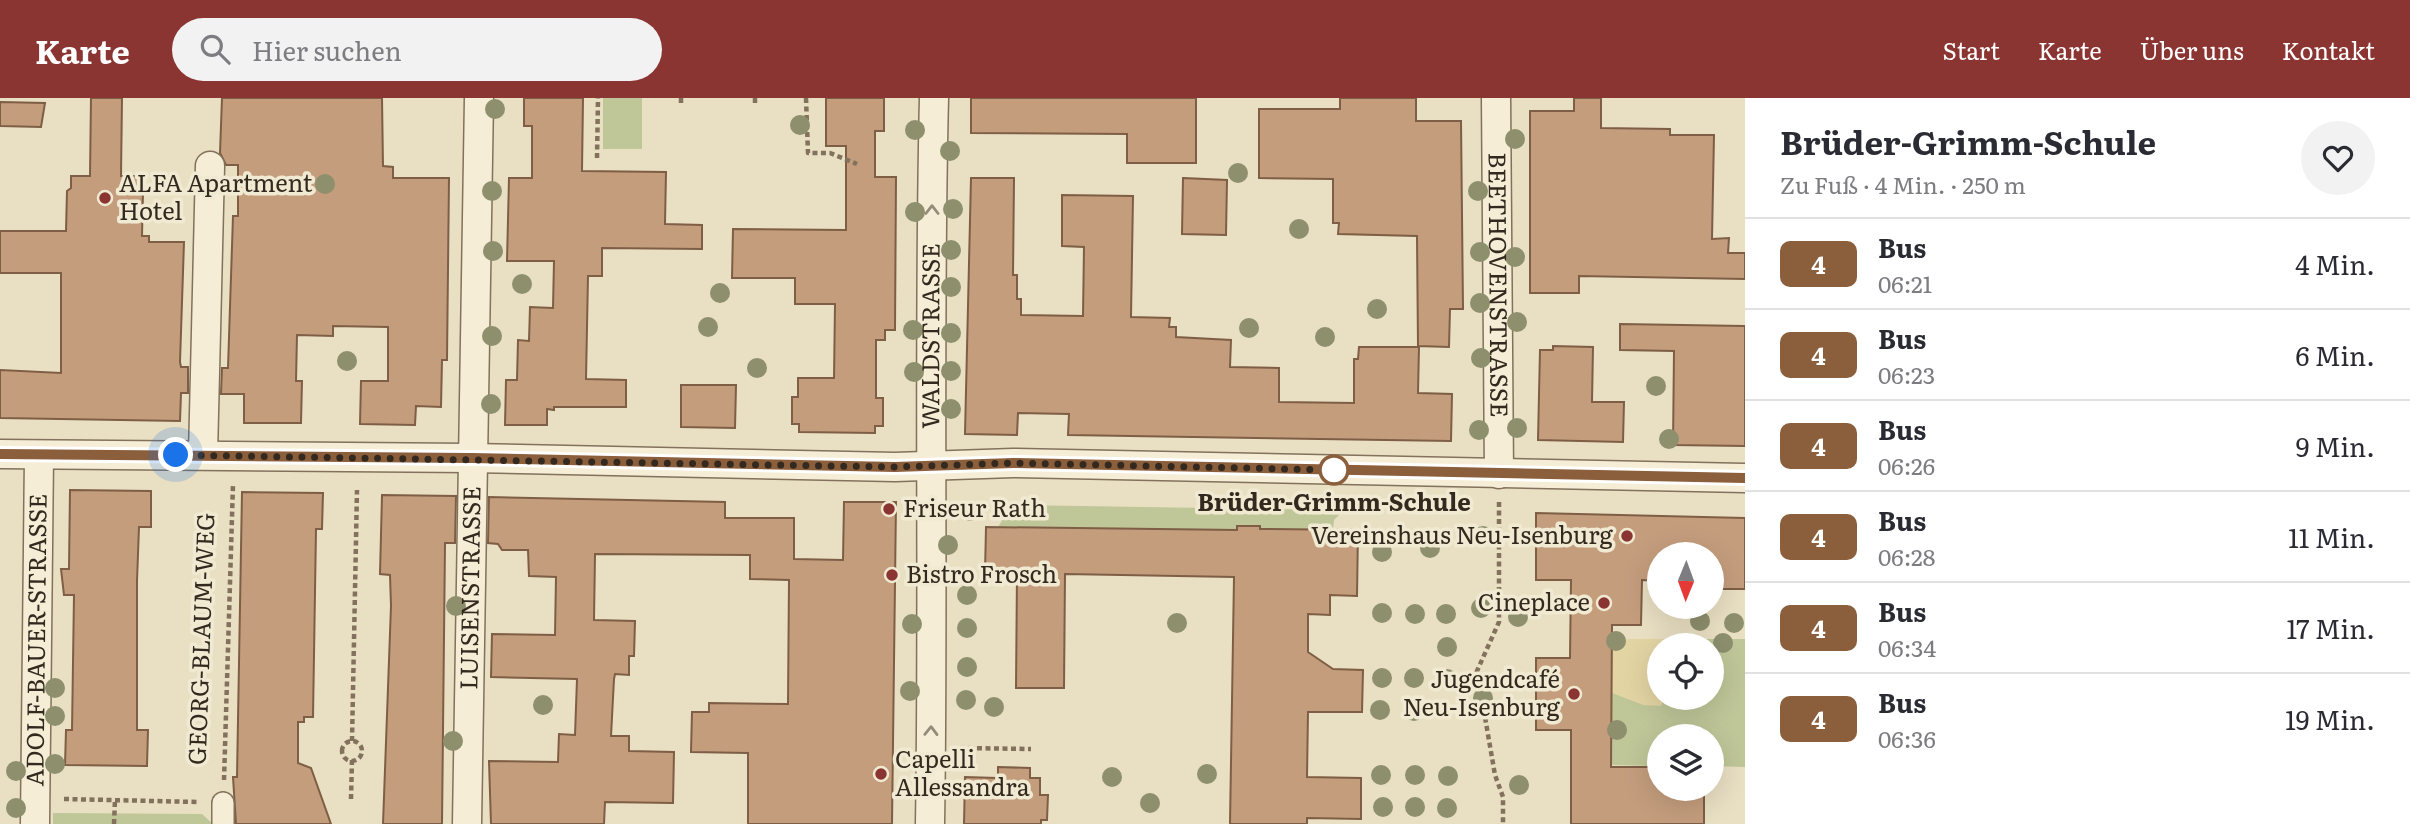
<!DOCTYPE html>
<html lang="de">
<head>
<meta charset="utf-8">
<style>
	:root { --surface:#fff; --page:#f2f2f3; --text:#2b2b33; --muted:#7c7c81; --line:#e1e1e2; --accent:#8b3532 }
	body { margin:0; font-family:Literata,serif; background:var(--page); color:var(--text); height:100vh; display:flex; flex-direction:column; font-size:26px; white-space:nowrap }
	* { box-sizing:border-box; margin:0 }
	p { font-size:23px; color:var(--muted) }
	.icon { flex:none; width:38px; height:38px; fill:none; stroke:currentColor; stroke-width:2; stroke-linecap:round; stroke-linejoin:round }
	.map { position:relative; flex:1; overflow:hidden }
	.side { display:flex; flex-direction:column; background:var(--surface); width:665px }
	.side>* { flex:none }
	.badge { padding:0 14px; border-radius:10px; font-size:24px; line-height:46px }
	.needle { width:46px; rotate:181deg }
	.fabs { position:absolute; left:1647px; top:444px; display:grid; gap:14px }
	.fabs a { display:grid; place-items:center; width:77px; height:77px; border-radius:50%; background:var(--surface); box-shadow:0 7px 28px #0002; font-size:35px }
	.you { position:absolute; width:35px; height:35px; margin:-18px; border:5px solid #fff; border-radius:50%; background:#1a73e8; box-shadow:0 0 0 10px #1a73e833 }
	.map>.badge { position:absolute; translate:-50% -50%; box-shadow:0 0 0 4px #fff }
	.round { display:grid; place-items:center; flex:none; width:74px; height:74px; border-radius:37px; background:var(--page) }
	.summary { display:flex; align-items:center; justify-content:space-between; height:119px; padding:0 35px }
	h1 { font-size:33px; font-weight:700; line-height:52px }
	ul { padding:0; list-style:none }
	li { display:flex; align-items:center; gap:21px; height:91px; padding:0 35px; border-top:2px solid var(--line) }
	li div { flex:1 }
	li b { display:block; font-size:26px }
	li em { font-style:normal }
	li .badge { min-width:77px; font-weight:700; text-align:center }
	header { display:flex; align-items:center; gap:42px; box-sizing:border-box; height:98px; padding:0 35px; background:var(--accent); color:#fff }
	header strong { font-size:33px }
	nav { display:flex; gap:38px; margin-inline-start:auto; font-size:24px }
	.search { width:490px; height:63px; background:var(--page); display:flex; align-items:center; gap:18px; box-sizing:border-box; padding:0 24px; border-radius:38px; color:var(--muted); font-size:26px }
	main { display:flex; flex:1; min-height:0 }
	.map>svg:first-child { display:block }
</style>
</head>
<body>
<header>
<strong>Karte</strong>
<div class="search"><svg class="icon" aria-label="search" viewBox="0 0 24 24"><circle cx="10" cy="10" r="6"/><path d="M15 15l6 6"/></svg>Hier suchen</div>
<nav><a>Start</a><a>Karte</a><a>Über uns</a><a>Kontakt</a></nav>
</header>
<main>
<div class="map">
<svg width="1745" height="726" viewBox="0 0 1745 726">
	<rect width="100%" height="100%" fill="#e9dfc3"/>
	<path fill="#bfc698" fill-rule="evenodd" d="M603,0H642V51H603Z
		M1012,407L1344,412L1334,422L1333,432L1260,431V428H1237V432L998,429Z
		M1612,541H1745V669L1712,668V639H1659V668L1611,667ZM1659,548H1712V600H1659Z
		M53,715L202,716L213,726H53Z"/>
	<path fill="#e3d4a3" d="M1612,541H1707V548H1659V600H1664L1661,608L1643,607L1612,595Z"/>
	<path fill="#c49d7d" stroke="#7e5e44" stroke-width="2" d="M91,0H122L121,78H138V91L143,93L142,138H149V144H184L180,264L181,269H188V295H181L180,323L0,320V272L61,275V175H0V133H66L67,93L71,90V78H90Z
		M222,0H382L383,68L393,69V80H449L447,262H442L441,309L416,308L415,327L360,326L361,283H388V229L333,228V238L297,237L296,283H302L301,325H244V296H221L222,270H228L233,118H238V67H226L220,55Z
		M524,0H583L582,73L666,74L665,126L702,127V151L602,150V178H588L586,281L626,282V309H554V312L547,311V327H505L506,282H517L518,242L529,243L530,209L553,210L554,163H507L509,80H532V28H524Z
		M826,0H884V33H875V79H896L895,232H885V242H876V300H883V328H875V335L799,334V326H792V299H798V280H834L835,206H795V180H732L733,131L846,132V48H826Z
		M971,0H1196V65H1127V36L971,35Z
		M1340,0H1416V23H1461L1463,211H1450L1449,249L1418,248L1417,138L1338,136L1339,125H1333V81L1259,80V11H1340Z
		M1574,0H1601V30L1670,31V37H1714L1712,141L1729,140L1728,155H1745V181L1579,178V195H1530V13H1574Z
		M0,4L45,5L41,29L0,28Z
		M971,80H1014L1013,177H1017V201H1021V217L1083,218L1084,149L1062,148V97L1133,98L1131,219L1170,220L1169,229H1176V239L1231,242L1230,269L1279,270V304L1354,305V261H1358L1359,249H1419L1418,295L1452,296L1451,343L1068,337L1069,316L1018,315L1017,337L965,336Z
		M1183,80L1227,82L1226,137L1182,136Z
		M1620,226L1745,228V348L1673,347L1674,253L1620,252Z
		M1553,248L1593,249L1592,304H1624L1623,344L1538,342L1540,252H1553Z
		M681,287H736L735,330L681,329Z
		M70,392L151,393V429H139L137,483V632H148L147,668L65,667L66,632H72L74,497H64L61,471H69Z
		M242,394L323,395L322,431H316L313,619H304V624H298V665L311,670L331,726H236L233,679H237Z
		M382,397L456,398L455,445H445L442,726H383L391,508L390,477L380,476Z
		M489,399L725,404V420H794V461L843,462L844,404H896L892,726H748V655L691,654L692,614H709V605L788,606L789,482L750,481V457L595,456L594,522L635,523L634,558H629V577L615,576L614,581L611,638H629V653L674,654L673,705L605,704L604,726H491L489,663L558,664L559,636L575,637L577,581L491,579L492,536L555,537L556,479L529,478L528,452H502L498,446L488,445Z
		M1536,415L1745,420V491H1720L1721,484H1712V457H1659V483L1642,482L1641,527H1612L1611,669H1659V691H1704V726H1571V632H1536V560H1570L1571,482H1536Z
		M1237,428H1260V431L1358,432L1357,498L1330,497V517L1308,516V554L1333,571L1363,572L1362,614H1308L1307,679L1361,680V721L1307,720V726H1230L1234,479L1065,476L1064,590H1016L1017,475H985L986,429L1237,432Z
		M998,669L1030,670V680H1040V697H1048L1047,722H1041V726H964L965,679L998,680Z"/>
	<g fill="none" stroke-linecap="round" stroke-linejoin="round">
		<defs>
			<path id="pedestrian" d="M223,726V705"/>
			<g id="minor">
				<path id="s1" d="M1496,0L1499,376"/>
				<path d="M0,356L471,360L895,369L1013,365L1745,380"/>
				<path d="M203,357L210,68"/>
				<path id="s2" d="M35,726L39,357"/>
				<path id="s3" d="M467,726L479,0"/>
				<path id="s4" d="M930,726C934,484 928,242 934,0"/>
			</g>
		</defs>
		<use href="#pedestrian" stroke="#82715c" stroke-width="24"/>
		<use href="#minor" stroke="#82715c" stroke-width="31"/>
		<path stroke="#82715c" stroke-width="4.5" stroke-dasharray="5 3.5" stroke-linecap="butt" d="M681,0V7
			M806,0L808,55H830L857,66
			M755,5V0
			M597,60L598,0
			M1499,404V524L1477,573L1495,677L1503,699V726
			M352,643L357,392
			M342 653a10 10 0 1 1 20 0a10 10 0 1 1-20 0Z
			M960,650L1031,651
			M224,682L233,386
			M64,701L199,704
			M351,701L352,662
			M114,726L115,702"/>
		<use href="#pedestrian" stroke="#f5edd6" stroke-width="21"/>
		<use href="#minor" stroke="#f5edd6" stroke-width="28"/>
	</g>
	<g fill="#8d8f6d">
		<circle cx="495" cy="11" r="10"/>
		<circle cx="800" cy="27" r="10"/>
		<circle cx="915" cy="32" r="10"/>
		<circle cx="1515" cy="41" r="10"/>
		<circle cx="950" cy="53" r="10"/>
		<circle cx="1238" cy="75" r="10"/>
		<circle cx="325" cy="86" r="10"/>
		<circle cx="492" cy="93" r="10"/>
		<circle cx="1478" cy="93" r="10"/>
		<circle cx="953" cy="111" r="10"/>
		<circle cx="915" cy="114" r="10"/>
		<circle cx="1299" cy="131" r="10"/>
		<circle cx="951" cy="152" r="10"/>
		<circle cx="493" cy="153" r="10"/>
		<circle cx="1480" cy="154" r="10"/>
		<circle cx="1515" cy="159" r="10"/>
		<circle cx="522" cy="186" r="10"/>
		<circle cx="951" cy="189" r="10"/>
		<circle cx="720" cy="195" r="10"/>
		<circle cx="1480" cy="205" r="10"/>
		<circle cx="1377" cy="211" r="10"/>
		<circle cx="1517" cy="224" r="10"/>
		<circle cx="708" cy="229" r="10"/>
		<circle cx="1249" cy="230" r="10"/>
		<circle cx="913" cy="232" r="10"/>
		<circle cx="951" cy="235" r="10"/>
		<circle cx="492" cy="238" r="10"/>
		<circle cx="1325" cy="239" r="10"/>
		<circle cx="1481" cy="260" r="10"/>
		<circle cx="347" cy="263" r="10"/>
		<circle cx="757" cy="270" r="10"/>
		<circle cx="951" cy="273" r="10"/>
		<circle cx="914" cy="274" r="10"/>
		<circle cx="1656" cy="288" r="10"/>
		<circle cx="491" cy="306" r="10"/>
		<circle cx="951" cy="311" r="10"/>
		<circle cx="1517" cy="330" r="10"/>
		<circle cx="1479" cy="332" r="10"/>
		<circle cx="1669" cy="341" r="10"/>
		<circle cx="970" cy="413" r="10"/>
		<circle cx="1483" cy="438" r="10"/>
		<circle cx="948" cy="447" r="10"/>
		<circle cx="1430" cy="450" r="10"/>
		<circle cx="1382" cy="454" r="10"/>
		<circle cx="967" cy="497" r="10"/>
		<circle cx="456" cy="508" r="10"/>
		<circle cx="1481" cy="510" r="10"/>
		<circle cx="1382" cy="515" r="10"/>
		<circle cx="1415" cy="516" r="10"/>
		<circle cx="1446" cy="516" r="10"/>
		<circle cx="1518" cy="519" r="10"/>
		<circle cx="1700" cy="523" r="10"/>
		<circle cx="1177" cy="525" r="10"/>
		<circle cx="1734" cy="525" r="10"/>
		<circle cx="912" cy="526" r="10"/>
		<circle cx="967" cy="530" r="10"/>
		<circle cx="1616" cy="543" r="10"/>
		<circle cx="1723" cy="545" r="10"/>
		<circle cx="1447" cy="549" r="10"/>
		<circle cx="967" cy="569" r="10"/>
		<circle cx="1382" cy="580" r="10"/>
		<circle cx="1414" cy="580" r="10"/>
		<circle cx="1447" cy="581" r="10"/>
		<circle cx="55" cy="590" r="10"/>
		<circle cx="910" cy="593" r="10"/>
		<circle cx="1483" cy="600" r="10"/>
		<circle cx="966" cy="602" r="10"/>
		<circle cx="543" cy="607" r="10"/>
		<circle cx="994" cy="609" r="10"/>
		<circle cx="1380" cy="612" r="10"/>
		<circle cx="1414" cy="613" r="10"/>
		<circle cx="55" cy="618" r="10"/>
		<circle cx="1617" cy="632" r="10"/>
		<circle cx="453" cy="643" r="10"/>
		<circle cx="55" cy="666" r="10"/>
		<circle cx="16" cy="673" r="10"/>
		<circle cx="1207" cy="676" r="10"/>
		<circle cx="1381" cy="677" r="10"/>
		<circle cx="1415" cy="677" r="10"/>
		<circle cx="1448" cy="678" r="10"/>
		<circle cx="1112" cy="679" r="10"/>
		<circle cx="1519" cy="687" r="10"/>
		<circle cx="1150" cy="705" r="10"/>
		<circle cx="1383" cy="709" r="10"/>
		<circle cx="1415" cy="709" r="10"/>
		<circle cx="16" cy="710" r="10"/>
		<circle cx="1447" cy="710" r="10"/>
	</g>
	<defs><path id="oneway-chevron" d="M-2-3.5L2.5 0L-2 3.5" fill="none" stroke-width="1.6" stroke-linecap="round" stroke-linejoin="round" transform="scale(1.75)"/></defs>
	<g stroke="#948b7a">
		<use href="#oneway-chevron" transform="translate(932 112) rotate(-90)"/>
		<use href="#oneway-chevron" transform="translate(931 633) rotate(-89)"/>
	</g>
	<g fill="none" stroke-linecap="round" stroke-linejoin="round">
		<defs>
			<path id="line" d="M0,356L471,360L895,369L1013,365L1745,380"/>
		</defs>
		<use href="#line" stroke="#fff" stroke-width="16"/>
		<use href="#line" stroke="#8b5e3c" stroke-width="10"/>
		<path stroke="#33291e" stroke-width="7" stroke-dasharray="0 12.6" d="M176,357L895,369L1013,365L1334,372"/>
	</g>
	<g fill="#8b3532" stroke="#f1ead2" stroke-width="2.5">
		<circle cx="105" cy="100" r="7"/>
		<circle cx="889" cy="411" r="7"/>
		<circle cx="1627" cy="438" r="7"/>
		<circle cx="892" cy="477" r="7"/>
		<circle cx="1604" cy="505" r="7"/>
		<circle cx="1574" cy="596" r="7"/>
		<circle cx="881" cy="676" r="7"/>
	</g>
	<circle fill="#fff" stroke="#8b5e3c" stroke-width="3.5" cx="1334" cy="372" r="14"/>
	<g text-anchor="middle" stroke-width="7" stroke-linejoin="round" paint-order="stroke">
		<g font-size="24" fill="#33291e" stroke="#f1ead2" text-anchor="start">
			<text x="119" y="94">ALFA Apartment<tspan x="119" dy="28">Hotel</tspan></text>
			<text x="903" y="419">Friseur Rath</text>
			<text x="1613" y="446" text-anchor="end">Vereinshaus Neu-Isenburg</text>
			<text x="906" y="485">Bistro Frosch</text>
			<text x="1590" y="513" text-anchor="end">Cineplace</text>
			<text x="1560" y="590" text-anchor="end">Jugendcafé<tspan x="1560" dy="28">Neu-Isenburg</tspan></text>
			<text x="895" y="670">Capelli<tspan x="895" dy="28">Allessandra</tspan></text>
		</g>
		<g font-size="24" fill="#33291e" stroke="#f1ead2">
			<text dy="8" stroke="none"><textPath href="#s1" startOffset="187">BEETHOVENSTRASSE</textPath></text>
			<text dy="8" stroke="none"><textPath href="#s4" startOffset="488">WALDSTRASSE</textPath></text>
			<text dy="8" stroke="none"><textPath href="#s3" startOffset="236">LUISENSTRASSE</textPath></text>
			<text dy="8" stroke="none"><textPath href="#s2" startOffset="184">ADOLF-BAUER-STRASSE</textPath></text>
			<text transform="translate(202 541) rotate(-88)" y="8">GEORG-BLAUM-WEG</text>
		</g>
		<g font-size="24" font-weight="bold" fill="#33291e" stroke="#f1ead2">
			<text x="1334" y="413">Brüder-Grimm-Schule</text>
		</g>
	</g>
</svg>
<div class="fabs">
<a><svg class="needle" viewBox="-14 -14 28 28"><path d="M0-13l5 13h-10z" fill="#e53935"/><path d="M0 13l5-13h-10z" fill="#7c7c81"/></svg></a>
<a><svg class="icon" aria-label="locate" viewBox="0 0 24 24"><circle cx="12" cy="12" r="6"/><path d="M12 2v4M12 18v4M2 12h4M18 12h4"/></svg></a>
<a><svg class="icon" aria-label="layers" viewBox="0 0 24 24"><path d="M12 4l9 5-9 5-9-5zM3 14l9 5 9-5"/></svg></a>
</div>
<div class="you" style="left:176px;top:357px"></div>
</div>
<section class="side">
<div class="summary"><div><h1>Brüder-Grimm-Schule</h1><p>Zu Fuß · 4 Min. · 250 m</p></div><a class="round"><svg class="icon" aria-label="heart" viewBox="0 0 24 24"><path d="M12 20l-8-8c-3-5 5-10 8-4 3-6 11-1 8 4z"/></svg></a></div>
<ul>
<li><span class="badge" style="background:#8b5e3c;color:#fff">4</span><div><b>Bus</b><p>06:21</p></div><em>4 Min.</em></li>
<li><span class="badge" style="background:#8b5e3c;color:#fff">4</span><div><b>Bus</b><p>06:23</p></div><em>6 Min.</em></li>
<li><span class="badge" style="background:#8b5e3c;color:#fff">4</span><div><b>Bus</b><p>06:26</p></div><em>9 Min.</em></li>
<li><span class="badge" style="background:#8b5e3c;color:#fff">4</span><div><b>Bus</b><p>06:28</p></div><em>11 Min.</em></li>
<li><span class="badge" style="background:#8b5e3c;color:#fff">4</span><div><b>Bus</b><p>06:34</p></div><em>17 Min.</em></li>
<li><span class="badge" style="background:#8b5e3c;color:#fff">4</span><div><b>Bus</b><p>06:36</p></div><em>19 Min.</em></li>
</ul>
</section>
</main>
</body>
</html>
